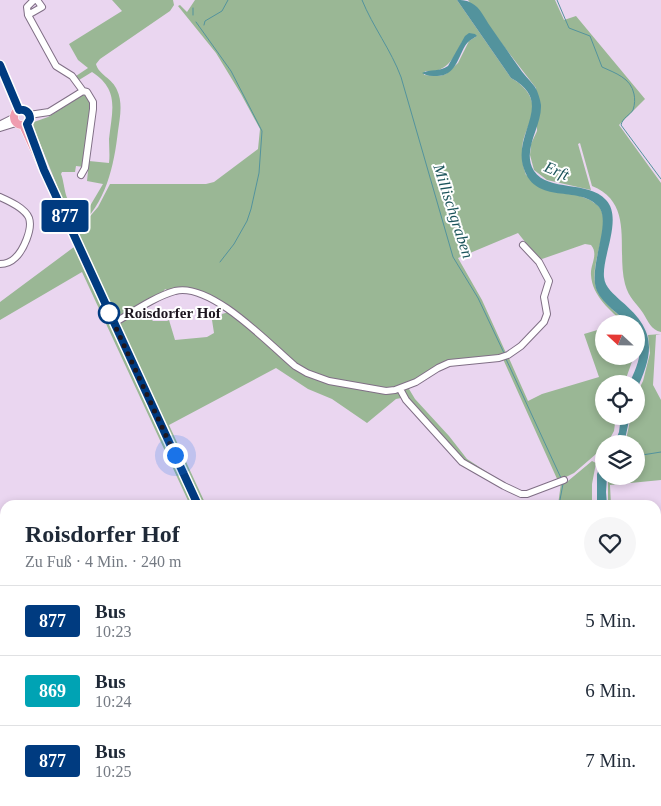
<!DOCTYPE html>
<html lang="de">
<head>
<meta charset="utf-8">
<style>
	:root { --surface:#fff; --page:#f6f6f7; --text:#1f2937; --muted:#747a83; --line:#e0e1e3 }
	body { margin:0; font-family:"Times New Roman",serif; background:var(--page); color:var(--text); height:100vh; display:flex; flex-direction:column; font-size:19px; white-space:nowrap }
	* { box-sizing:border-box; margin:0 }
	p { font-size:16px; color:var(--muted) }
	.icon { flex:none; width:28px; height:28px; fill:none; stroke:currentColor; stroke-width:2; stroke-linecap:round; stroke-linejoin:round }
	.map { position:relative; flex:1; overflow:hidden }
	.drawer { position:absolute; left:0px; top:500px; width:661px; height:306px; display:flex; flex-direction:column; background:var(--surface); border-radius:15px 15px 0 0; box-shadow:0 2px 8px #0003 }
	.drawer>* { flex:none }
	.badge { padding:0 10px; border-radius:4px; font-size:18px; line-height:32px }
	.needle { width:32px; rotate:292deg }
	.tools { position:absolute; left:595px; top:315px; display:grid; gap:10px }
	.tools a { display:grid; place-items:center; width:50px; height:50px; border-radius:50%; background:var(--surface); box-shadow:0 2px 8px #0003; font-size:25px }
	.you { position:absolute; width:25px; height:25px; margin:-12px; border:4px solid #fff; border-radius:50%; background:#1a73e8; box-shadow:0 0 0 8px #1a73e833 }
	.map>.badge { position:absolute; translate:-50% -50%; box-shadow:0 0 0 2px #fff }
	.round { display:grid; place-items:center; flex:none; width:52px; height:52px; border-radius:26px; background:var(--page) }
	.head { display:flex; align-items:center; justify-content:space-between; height:85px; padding:0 25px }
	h1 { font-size:24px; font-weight:800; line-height:38px }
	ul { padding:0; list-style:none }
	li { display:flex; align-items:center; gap:15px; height:70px; padding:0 25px; border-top:1px solid var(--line) }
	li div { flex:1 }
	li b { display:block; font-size:19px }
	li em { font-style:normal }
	li .badge { min-width:55px; font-weight:700; text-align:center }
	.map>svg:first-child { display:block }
</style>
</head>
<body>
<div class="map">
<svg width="661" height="806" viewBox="0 0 661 806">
	<rect width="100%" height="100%" fill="#ead6f0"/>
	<path fill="#9ab795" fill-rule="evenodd" d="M112,0H173L174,5L170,11L100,59L96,64C98,74 113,79 117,90C123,103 120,117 118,131C114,166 106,204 77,228H75L73,225L75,223L62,198L33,126L34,122L48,117L86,93L91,102L84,167L76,166L75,172H62L61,174C65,183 64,203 75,206C78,206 80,206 83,206L87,211L103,184L87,181L89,161L109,163C110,155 109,147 109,139C112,111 120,90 92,72L79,80L76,76L88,68L78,60L69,44L122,11Z
		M195,0H457L511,78C524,85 536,98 532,115C530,124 525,132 523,141C521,153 522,164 526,175L590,200C594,203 599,205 601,210C611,230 587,266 597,290C603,303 618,314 629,324H625C611,311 592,296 591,275C590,265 599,254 591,245L585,244L542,259L537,257L518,233L458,258L482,300L506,353L502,355L461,359L389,390L324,378L300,367L202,292L169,291L165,289L162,294L118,318L116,317L77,234L79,229L98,207L110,184H206L214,182L258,149L260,129L241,94L216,53L178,6L180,5L187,12ZM477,36L469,41L458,63L446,74L440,76L424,75L425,71C446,74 454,58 462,42Z
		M468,0H555L564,20L576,16L645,99L619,125L661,183V332C651,330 648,321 643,313C636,302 629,299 625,284C616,249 635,203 592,186L580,143L578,144L591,190L547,180L534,170L530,155L531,144L537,131L536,88Z
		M74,247L193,505H190L82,272L0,320V302Z
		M161,299L143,310L153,321H167L169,320L175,340L207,337L214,333L212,320L222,318V314L229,312L304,374L311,378L398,392L401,395V398L396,399L367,423L332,399L308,389L276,368L169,425L206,505H202L119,323Z
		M604,328V356H634L624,384H604V416H616L614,431L607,444H604L603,448L574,473L558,481L503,359L508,356L528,401L542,394L599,377L584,334Z
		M661,334L656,335L653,385L661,400V480L610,485L611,505H608V476H636V444H625L631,416H636V395L643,381L650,353L648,335Z
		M412,386L409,389L415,399L449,436L467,459L490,474L521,492L462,461L408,401L404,390Z
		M592,461L596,463L592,484V505H558L561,483L568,481Z
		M656,615L661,616V661L656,657Z
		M661,678V806H435L433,803L435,801H656V693Z
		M385,801H430L426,806H388Z"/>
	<path fill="#53939d" d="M457,0C466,0 470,1 477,7C482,12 486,20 490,26C499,39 509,53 518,66C523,74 530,80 535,87C538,92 540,99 541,105C542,127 521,150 534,171C548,192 588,180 606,200C623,218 602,256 604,277C605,288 614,294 621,301C657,331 654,352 636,391V384H629C634,373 640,361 640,348C640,340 636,333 636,324H629C619,314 603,304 597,291C587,268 613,221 598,206C578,185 536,205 524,169C511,133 557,103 511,78Z
		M469,33L475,34L477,36C472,39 468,41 465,46C458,58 455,76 437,76C432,76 427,76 422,73C430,69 440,72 448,66L465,36Z
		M621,416H630L624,444H614L619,432Z
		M604,458V476H607L606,492L607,505H597V474Z
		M656,659L661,662V682L659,684L661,690V711L656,716V681L658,676L656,674Z"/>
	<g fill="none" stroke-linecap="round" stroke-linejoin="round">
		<path stroke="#53939d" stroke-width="1" d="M362,0C373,27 391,50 401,77L453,257L478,298L504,353
			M557,0L569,28L590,36L602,67C615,73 631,78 634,94C635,99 635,104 633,110C629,116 623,117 621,125L661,179
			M193,15V8
			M196,22L231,71L262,131L259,173L251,209L247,221L234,244L220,262
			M204,25L205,21L222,11L228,0
			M506,359L561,478
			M636,456L661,452
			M559,505L563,484"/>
		<defs>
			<path id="minor" d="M34,0L27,7L28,15L56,66L72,76L83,91
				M28,15L42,7L37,0
				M29,115L49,112L83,91L87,92L93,102V109L85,168L81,175
				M1,124L13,118
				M0,128L16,123
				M0,197C9,201 25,208 29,218C33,229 23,251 15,258C11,262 5,264 0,264
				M114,323C133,312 154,297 175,291C211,282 269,344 295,366L307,373L329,381L386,391L395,390L416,382L438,368L449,363L499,358L508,355L521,346L544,322L547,314L544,297L549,281L539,262L523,245
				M400,389L406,400L462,462L504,486L521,494H527L564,480"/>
			<path id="major" d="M0,65L19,110
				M14 117a8 8 0 1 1 16 0a8 8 0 1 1-16 0Z
				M23,125L198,505
				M379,801L383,806"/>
		</defs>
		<use href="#minor" stroke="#806f86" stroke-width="8"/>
		<use href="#major" stroke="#fff" stroke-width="9"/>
		<use href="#minor" stroke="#fff" stroke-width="6"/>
		<use href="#major" stroke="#ef9db0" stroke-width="8"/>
		<defs>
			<path id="rail" d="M0,648L5,653
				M157,801L161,806"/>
		</defs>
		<use href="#rail" stroke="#706474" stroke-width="3"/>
		<use href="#rail" stroke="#fff" stroke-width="1" stroke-dasharray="4" stroke-linecap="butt"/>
	</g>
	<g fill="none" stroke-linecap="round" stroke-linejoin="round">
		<defs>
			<path id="line" d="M0,65L19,110C26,109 30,113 30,119L27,124L44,170L198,505"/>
		</defs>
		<use href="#line" stroke="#fff" stroke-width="11"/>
		<use href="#line" stroke="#003b80" stroke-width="8"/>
		<path stroke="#1e1720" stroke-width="5" stroke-dasharray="0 9" d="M109,313L175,455"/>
	</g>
	<circle fill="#fff" stroke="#003b80" stroke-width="2.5" cx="109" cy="313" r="10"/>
	<g text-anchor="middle" stroke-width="4" stroke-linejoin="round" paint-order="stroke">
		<g font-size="15" font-weight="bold" fill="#1e1720" stroke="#fff" text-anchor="start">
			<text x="124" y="318">Roisdorfer Hof</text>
		</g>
		<g font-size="16" font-style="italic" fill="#1b545b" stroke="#fff">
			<text transform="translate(557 170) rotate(23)" y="6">Erft</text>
			<text transform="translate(454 211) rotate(72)" y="6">Millischgraben</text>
		</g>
	</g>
</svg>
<div class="tools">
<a><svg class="needle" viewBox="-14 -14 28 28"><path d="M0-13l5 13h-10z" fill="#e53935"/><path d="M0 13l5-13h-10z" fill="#747a83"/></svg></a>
<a><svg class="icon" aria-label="locate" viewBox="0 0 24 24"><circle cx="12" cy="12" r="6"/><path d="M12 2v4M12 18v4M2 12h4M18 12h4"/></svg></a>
<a><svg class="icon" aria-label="layers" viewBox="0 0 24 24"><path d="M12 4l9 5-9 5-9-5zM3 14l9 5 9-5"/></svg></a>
</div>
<div class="you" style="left:175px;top:455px"></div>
<b class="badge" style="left:65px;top:216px;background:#003b80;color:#fff">877</b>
<section class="drawer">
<div class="head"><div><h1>Roisdorfer Hof</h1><p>Zu Fuß · 4 Min. · 240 m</p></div><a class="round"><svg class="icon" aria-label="heart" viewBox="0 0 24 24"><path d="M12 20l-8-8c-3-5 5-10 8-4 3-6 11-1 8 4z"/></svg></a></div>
<ul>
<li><span class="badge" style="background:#003b80;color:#fff">877</span><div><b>Bus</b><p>10:23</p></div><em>5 Min.</em></li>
<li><span class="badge" style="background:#00a3b4;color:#fff">869</span><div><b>Bus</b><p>10:24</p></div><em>6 Min.</em></li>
<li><span class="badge" style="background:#003b80;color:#fff">877</span><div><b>Bus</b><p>10:25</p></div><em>7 Min.</em></li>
</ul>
</section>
</div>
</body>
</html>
